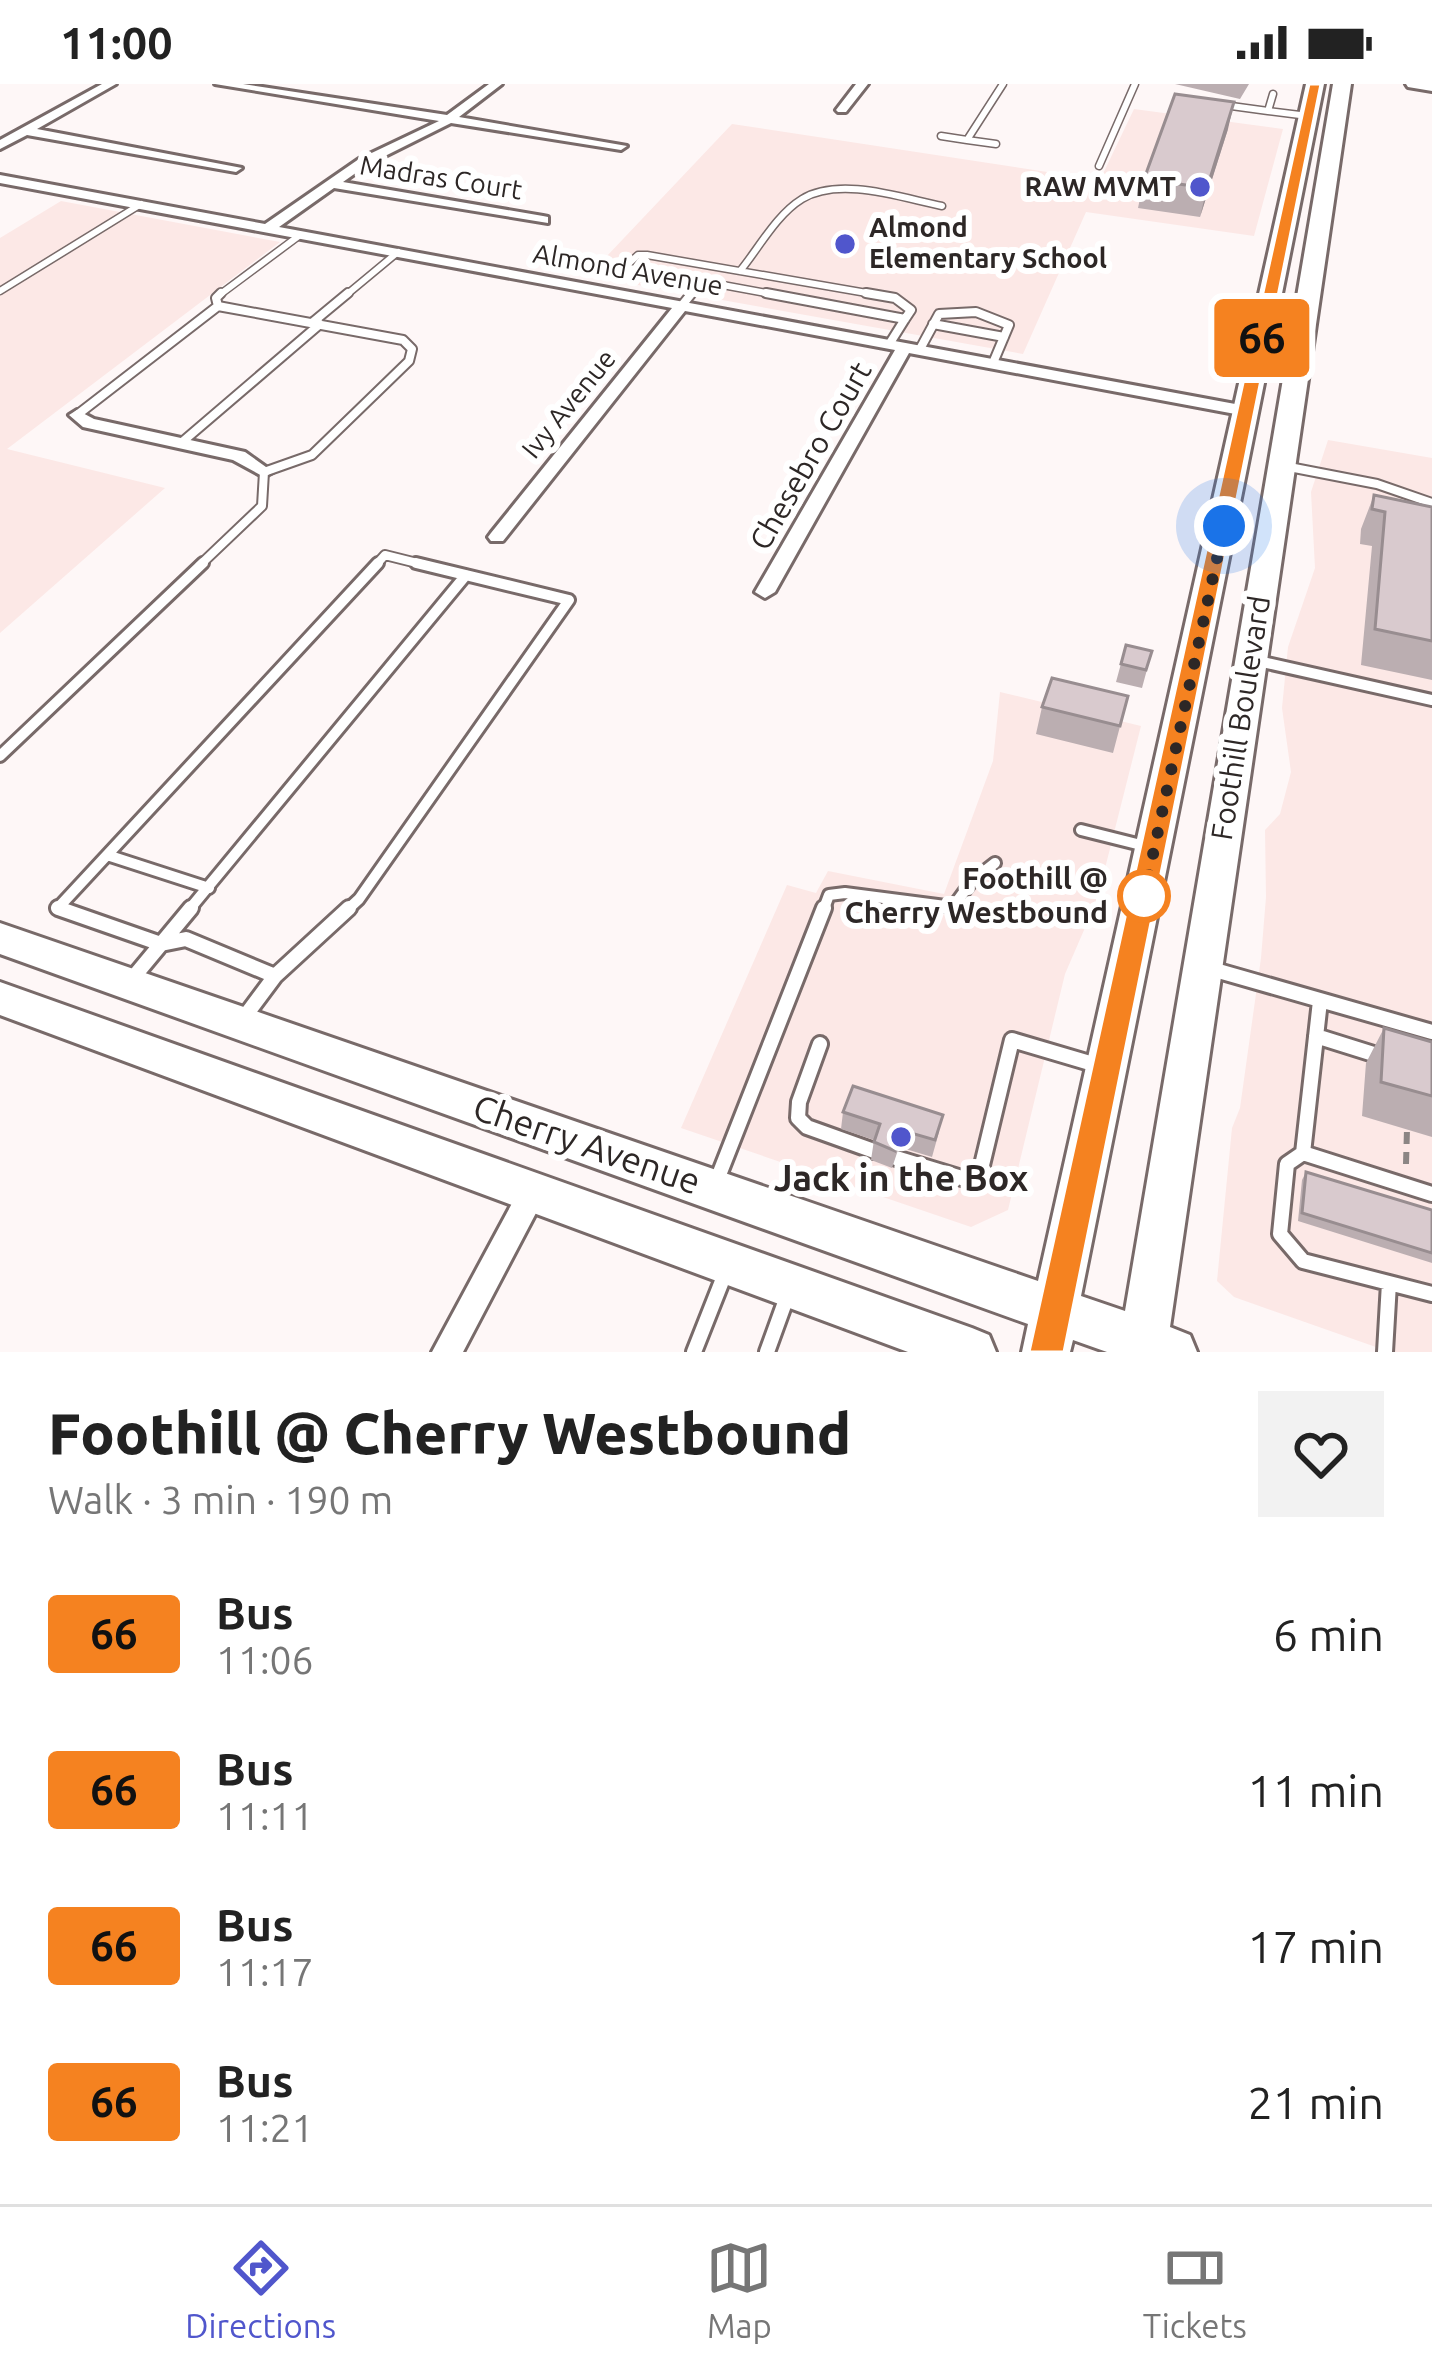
<!DOCTYPE html>
<html lang="en">
<head>
<meta charset="utf-8">
<style>
	:root { --surface:#fff; --page:#f2f2f2; --text:#222; --muted:#767676; --line:#e0e0e0; --accent:#5056cc }
	body { margin:0; font-family:Ubuntu,sans-serif; background:var(--page); color:var(--text); height:100vh; display:flex; flex-direction:column; font-size:45px; white-space:nowrap }
	* { box-sizing:border-box; margin:0 }
	p { font-size:39px; color:var(--muted) }
	.icon { flex:none; width:66px; height:66px; fill:none; stroke:currentColor; stroke-width:2; stroke-linecap:round; stroke-linejoin:round }
	.map { position:relative; height:1268px; overflow:hidden }
	.details { display:flex; flex-direction:column; background:var(--surface); flex:1 }
	.details>* { flex:none }
	.badge { padding:0 24px; border-radius:9px; font-size:42px; line-height:78px }
	.you { position:absolute; width:60px; height:60px; margin:-30px; border:9px solid #fff; border-radius:50%; background:#1a73e8; box-shadow:0 0 0 18px #1a73e833 }
	.map>.badge { position:absolute; translate:-50% -50%; box-shadow:0 0 0 6px #fff }
	.round { display:grid; place-items:center; flex:none; width:126px; height:126px; border-radius:0px; background:var(--page) }
	.head { display:flex; align-items:center; justify-content:space-between; height:204px; padding:0 48px }
	h1 { font-size:57px; font-weight:800; line-height:90px }
	ul { padding:0; list-style:none }
	li { display:flex; align-items:center; gap:36px; height:156px; padding:0 48px }
	li div { flex:1 }
	li b { display:block; font-size:45px }
	li em { font-style:normal }
	li .badge { min-width:132px; font-weight:700; text-align:center }
	.status { display:flex; justify-content:space-between; align-items:center; height:84px; padding:0 60px; background:var(--surface); direction:ltr }
	.status svg { height:33px; fill:currentColor }
	.tab-bar { display:flex; justify-content:space-around; align-items:center; height:168px; border-top:3px solid var(--line); background:var(--surface); font-size:33px; color:var(--muted) }
	.tab-bar a { display:grid; justify-items:center; gap:6px }
	.tab-bar .current { color:var(--accent) }
	.map>svg:first-child { display:block }
</style>
</head>
<body>
<div class="status"><b>11:00</b><svg viewBox="0 0 49 12"><path d="M0 12V9h3v3zM5 12V6h3v6zM10 12V3h3v9zM15 12V0h3v12zM26 1h20v11H26zM47 4h2v5h-2z"/></svg></div>
<div class="map">
<svg width="1432" height="1268" viewBox="0 0 1432 1268">
	<rect width="100%" height="100%" fill="#fef7f7"/>
	<path fill="#fce8e6" d="M1134,25L1283,45L1254,152L1086,128L1023,270L588,192L732,40L1100,96Z
		M61,117L280,158L7,365L165,404L0,549V154Z
		M1328,356L1432,374V1268H1390L1234,1213L1217,1197L1232,1044L1240,1024L1261,874L1266,813L1265,746L1280,730L1291,688L1282,624L1288,563L1315,484L1311,408Z
		M1000,608L1141,642L1097,816L1065,890L1008,1126L971,1143L681,1044L787,801L816,809L828,787L944,810L993,677Z"/>
	<g fill="none" stroke-linecap="round" stroke-linejoin="round">
		<defs>
			<path id="lane-far3" d="M1273,10L1268,27L1308,32
				M1224,21L1268,27
				M941,52L967,56L1003,0
				M967,56L996,60
				M1099,82L1135,0
				M740,187C759,164 776,131 802,115C840,92 902,114 942,122
				M0,207L141,120
				M218,212L300,151
				M345,212L398,168
				M690,212L705,194
				M782,212L625,183L638,171H647L884,212"/>
			<path id="lane-far2" d="M766,209L905,235
				M866,209L895,214L911,226L905,235
				M683,220L692,209
				M218,222L216,214L221,209
				M313,238L348,209
				M933,240L1004,253
				M890,259L905,235
				M920,265L939,230L976,228L1009,241L993,279
				M77,331L218,222L403,256L412,265L409,277L312,371L264,388L262,422L199,482
				M181,359L320,240
				M1284,382L1377,400L1432,419
				M375,482L385,471L429,482"/>
			<path id="lane-far1" d="M1258,577L1432,616
				M0,672L203,479
				M1081,746L1145,762
				M107,771L209,804
				M63,827L57,825L378,479
				M188,827L466,491
				M346,827L359,815L569,516L416,479
				M823,827L829,811L845,809L953,823L972,797L995,779"/>
			<path id="lane" d="M58,824L161,860L186,855L275,892
				M1208,884L1432,948
				M275,892L349,824
				M132,895L191,824
				M1320,917L1303,1069L1432,1110
				M243,935L275,892
				M1316,952L1383,973
				M820,960L799,1018L798,1034L807,1043L874,1067
				M1303,1069L1287,1080L1280,1150L1303,1177L1389,1199L1385,1268
				M896,1074L965,1095L982,1081L1012,956L1100,982
				M717,1096L824,824
				M1389,1199L1432,1210
				M694,1268L726,1187
				M767,1268L788,1210"/>
			<path id="street" d="M102,0H116L37,45L242,84L236,88L27,51L0,65V56Z
				M215,0H243L447,31L489,0H502L459,33L627,62L621,66L451,39L367,81L343,98L543,132L548,133V139L334,104L279,143L1246,322L1254,327L1246,332L909,269L775,508L765,514L755,508L895,266L685,227L503,457H491L488,453L491,449L672,224L0,99V91L265,140L359,75L439,37Z
				M856,0H868L846,28H838L836,26Z
				M77,326L94,335L245,368L273,388L264,393L233,376L83,343L69,331Z
				M533,1095L543,1099L547,1108L463,1268H432L523,1099Z"/>
			<path id="secondary" d="M1406,0H1432V7L1408,3Z"/>
			<path id="primary" d="M1306,0H1324L1081,1212L1125,1227L1333,0H1351L1170,1243L1190,1251L1197,1268H1107L1073,1256L1070,1268H1022L1028,1240L0,870V839L1038,1197Z
				M0,898L972,1244L989,1251L996,1268H908L0,931Z"/>
		</defs>
		<use href="#lane-far3" stroke="#786a69" stroke-width="9"/>
		<use href="#lane-far2" stroke="#786a69" stroke-width="12"/>
		<use href="#lane-far1" stroke="#786a69" stroke-width="16"/>
		<use href="#lane" stroke="#786a69" stroke-width="20"/>
		<use href="#street" stroke="#786a69" stroke-width="6"/>
		<use href="#secondary" stroke="#786a69" stroke-width="6"/>
		<use href="#primary" stroke="#786a69" stroke-width="6"/>
		<path stroke="#8b8584" stroke-width="6" stroke-dasharray="12 8" stroke-linecap="butt" d="M1406,1080L1407,1045"/>
		<use href="#lane-far3" stroke="#fff" stroke-width="6"/>
		<use href="#lane-far2" stroke="#fff" stroke-width="8"/>
		<use href="#lane-far1" stroke="#fff" stroke-width="10"/>
		<use href="#lane" stroke="#fff" stroke-width="14"/>
		<use href="#street" fill="#fff" fill-rule="evenodd"/>
		<use href="#secondary" fill="#fff" fill-rule="evenodd"/>
		<use href="#primary" fill="#fff" fill-rule="evenodd"/>
	</g>
	<path fill="#bbaeb1" d="M1175,0H1249L1240,15Z
		M1228,45L1200,133L1138,124L1144,95Z
		M1374,411L1432,423V596L1361,581L1372,462L1360,460L1361,445Z
		M1126,561L1152,567L1142,604L1116,598Z
		M1128,612L1113,669L1036,650L1042,623Z
		M1384,944L1432,958V1053L1362,1032L1366,979Z
		M843,1028L939,1048L932,1073L899,1063L892,1084L871,1076L874,1056L841,1045Z
		M1306,1088L1432,1126V1179L1298,1137L1302,1096Z"/>
	<path fill="#988d90" d="M1234,18L1228,45L1200,133L1207,104Z"/>
	<path fill="#d9cace" stroke="#988d90" stroke-width="3" d="M1175,10L1234,18L1207,104L1144,95Z
		M1374,411L1432,423V557L1375,545L1385,428L1372,425Z
		M1126,561L1152,567L1146,586L1121,580Z
		M1052,594L1128,612L1120,642L1042,623Z
		M1384,944L1432,958V1012L1381,998Z
		M853,1002L943,1031L935,1056L901,1046L895,1067L874,1058L880,1040L843,1028Z
		M1306,1088L1432,1126V1169L1302,1129Z"/>
	<path fill="#f58220" stroke="#fff" stroke-width="3" d="M1309,0H1321L1064,1268H1029Z"/>
	<g fill="none" stroke-linecap="round" stroke-linejoin="round">
		<path stroke="#2d2726" stroke-width="12" stroke-dasharray="0 21.6" d="M1144,812L1224,442"/>
	</g>
	<g fill="#5056cc" stroke="#fff" stroke-width="4.5">
		<circle cx="1200" cy="103" r="12"/>
		<circle cx="845" cy="160" r="12"/>
		<circle cx="901" cy="1053" r="12"/>
	</g>
	<circle fill="#fff" stroke="#f58220" stroke-width="6" cx="1144" cy="812" r="24"/>
	<g text-anchor="middle" stroke-width="12" stroke-linejoin="round" paint-order="stroke">
		<g font-size="27" fill="#2d2726" stroke="#fff">
			<text transform="translate(441 94) rotate(9)" y="9">Madras Court</text>
			<text transform="translate(628 186) rotate(10)" y="9">Almond Avenue</text>
			<text transform="translate(569 320) rotate(-51)" y="9">Ivy Avenue</text>
		</g>
		<g font-size="27" font-weight="bold" fill="#2d2726" stroke="#fff" text-anchor="end">
			<text x="1176" y="112">RAW MVMT</text>
			<text x="869" y="153" text-anchor="start">Almond<tspan x="869" dy="31">Elementary School</tspan></text>
		</g>
		<g font-size="30" fill="#2d2726" stroke="#fff">
			<text transform="translate(811 372) rotate(-60)" y="10">Chesebro Court</text>
			<text transform="translate(1241 634) rotate(-81)" y="10">Foothill Boulevard</text>
		</g>
		<g font-size="30" font-weight="bold" fill="#2d2726" stroke="#fff" text-anchor="end">
			<text x="1108" y="805">Foothill @<tspan x="1108" dy="34">Cherry Westbound</tspan></text>
		</g>
		<g font-size="36" fill="#2d2726" stroke="#fff">
			<text transform="translate(587 1060) rotate(19)" y="13">Cherry Avenue</text>
		</g>
		<g font-size="36" font-weight="bold" fill="#2d2726" stroke="#fff">
			<text x="901" y="1107">Jack in the Box</text>
		</g>
	</g>
</svg>
<div class="you" style="left:1224px;top:442px"></div>
<b class="badge" style="left:1262px;top:254px;background:#f58220;color:#111">66</b>
</div>
<section class="details">
<div class="head"><div><h1>Foothill @ Cherry Westbound</h1><p>Walk · 3 min · 190 m</p></div><a class="round"><svg class="icon" aria-label="heart" viewBox="0 0 24 24"><path d="M12 20l-8-8c-3-5 5-10 8-4 3-6 11-1 8 4z"/></svg></a></div>
<ul>
<li><span class="badge" style="background:#f58220;color:#111">66</span><div><b>Bus</b><p>11:06</p></div><em>6 min</em></li>
<li><span class="badge" style="background:#f58220;color:#111">66</span><div><b>Bus</b><p>11:11</p></div><em>11 min</em></li>
<li><span class="badge" style="background:#f58220;color:#111">66</span><div><b>Bus</b><p>11:17</p></div><em>17 min</em></li>
<li><span class="badge" style="background:#f58220;color:#111">66</span><div><b>Bus</b><p>11:21</p></div><em>21 min</em></li>
</ul>
</section>
<nav class="tab-bar">
<a class="current"><svg class="icon" aria-label="directions" viewBox="0 0 24 24"><path d="M12 3l9 9-9 9-9-9zM9 14v-3h6M13 9l2 2-2 2"/></svg>Directions</a>
<a><svg class="icon" aria-label="map" viewBox="0 0 24 24"><path d="M3 6l6-2 6 2 6-2v14l-6 2-6-2-6 2zM9 4v14M15 6v14"/></svg>Map</a>
<a><svg class="icon" aria-label="tickets" viewBox="0 0 24 24"><path d="M3 7h18v10H3zM15 7v10"/></svg>Tickets</a>
</nav>
</body>
</html>
